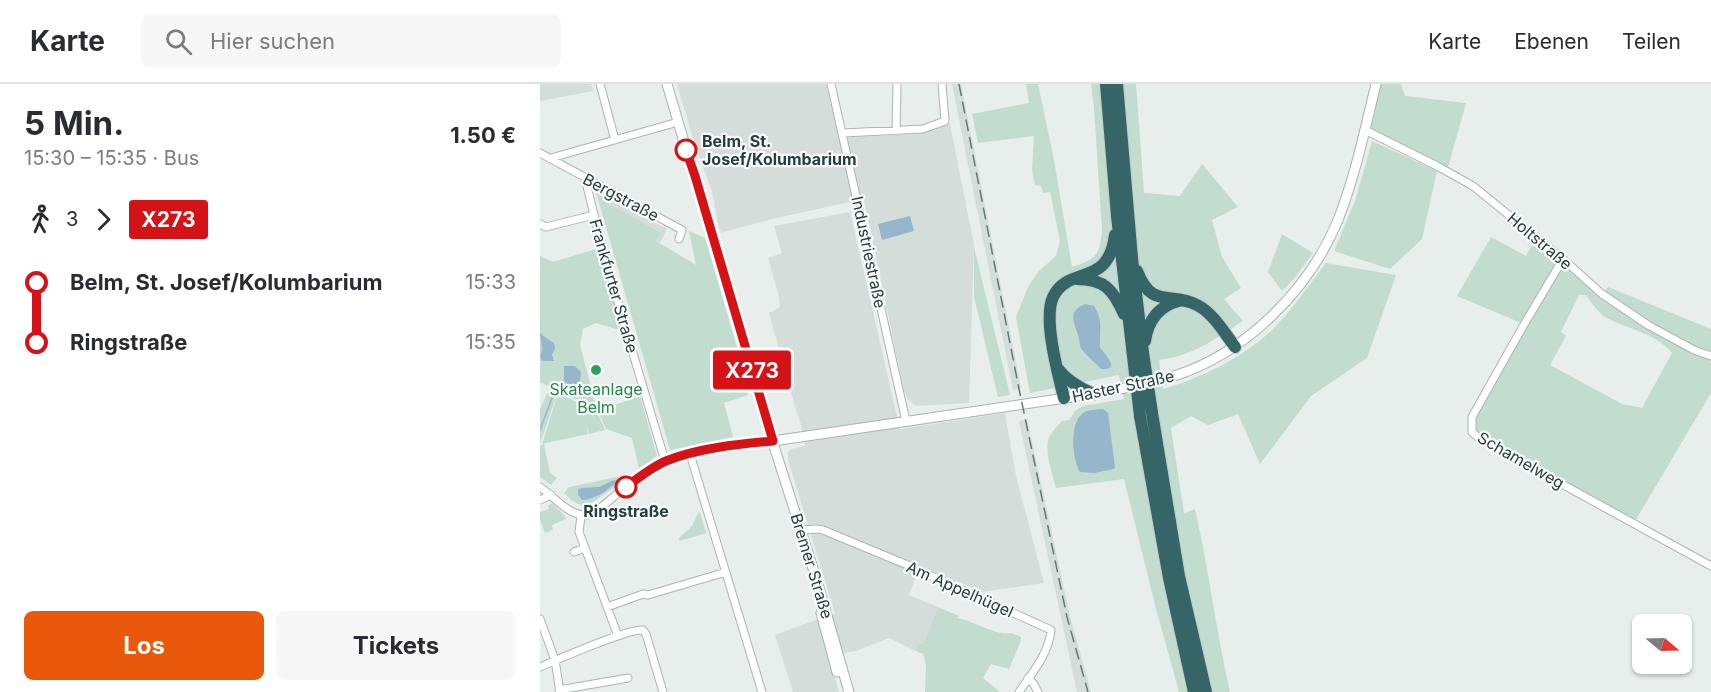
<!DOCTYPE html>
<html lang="de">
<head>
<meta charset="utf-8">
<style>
	:root { --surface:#fff; --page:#f7f7f7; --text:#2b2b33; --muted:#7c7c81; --line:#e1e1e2; --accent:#ea580c }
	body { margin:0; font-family:Inter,sans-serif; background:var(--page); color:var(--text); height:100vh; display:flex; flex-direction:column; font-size:22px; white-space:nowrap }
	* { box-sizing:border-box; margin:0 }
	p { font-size:20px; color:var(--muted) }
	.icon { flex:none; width:33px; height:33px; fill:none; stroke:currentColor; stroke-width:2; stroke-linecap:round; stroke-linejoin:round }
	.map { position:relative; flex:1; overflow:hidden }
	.panel { display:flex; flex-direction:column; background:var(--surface); width:540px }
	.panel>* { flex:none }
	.badge { padding:0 12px; border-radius:4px; font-size:21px; line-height:39px }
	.needle { width:39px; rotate:109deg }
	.buttons { position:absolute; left:1092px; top:530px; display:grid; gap:12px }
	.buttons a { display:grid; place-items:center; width:60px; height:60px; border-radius:9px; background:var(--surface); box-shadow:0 2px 4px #0004; font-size:30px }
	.map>.badge { position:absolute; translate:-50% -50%; box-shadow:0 0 0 3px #fff }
	.legs { display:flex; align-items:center; gap:9px; height:66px; padding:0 24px; font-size:20px }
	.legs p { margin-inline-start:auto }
	.head { display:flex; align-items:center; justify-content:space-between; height:102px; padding:0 24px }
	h1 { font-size:33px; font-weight:700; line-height:45px }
	.cta { display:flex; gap:12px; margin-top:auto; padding:12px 24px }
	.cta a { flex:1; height:69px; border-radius:9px; background:var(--accent); color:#fff; font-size:24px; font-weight:700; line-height:69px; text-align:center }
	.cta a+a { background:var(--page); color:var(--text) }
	ul { padding:0 24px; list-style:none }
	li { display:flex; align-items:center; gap:21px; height:60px; font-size:22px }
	li i { display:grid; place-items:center; width:9px; height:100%; margin:0 8px; background:currentColor }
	li i::after { content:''; width:15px; height:15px; margin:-8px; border:4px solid; border-radius:50%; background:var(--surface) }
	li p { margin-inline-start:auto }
	li:first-child i { background:linear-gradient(#0000 50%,currentColor 0) }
	li:last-child i { background:linear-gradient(currentColor 50%,#0000 0) }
	header { display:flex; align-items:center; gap:36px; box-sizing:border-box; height:84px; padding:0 30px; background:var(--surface); border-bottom:2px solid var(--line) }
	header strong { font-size:28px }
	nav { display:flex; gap:33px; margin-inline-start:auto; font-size:21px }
	.search { width:420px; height:54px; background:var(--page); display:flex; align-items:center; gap:15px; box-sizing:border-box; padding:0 21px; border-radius:9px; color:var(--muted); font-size:22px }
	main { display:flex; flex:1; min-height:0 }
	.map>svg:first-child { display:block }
</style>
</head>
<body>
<header>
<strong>Karte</strong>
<div class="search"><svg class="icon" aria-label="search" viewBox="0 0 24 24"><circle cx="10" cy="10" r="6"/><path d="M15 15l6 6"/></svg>Hier suchen</div>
<nav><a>Karte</a><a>Ebenen</a><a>Teilen</a></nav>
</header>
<main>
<section class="panel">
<div class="head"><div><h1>5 Min.</h1><p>15:30 – 15:35 · Bus</p></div><b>1.50 €</b></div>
<div class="legs"><svg class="icon" aria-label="walk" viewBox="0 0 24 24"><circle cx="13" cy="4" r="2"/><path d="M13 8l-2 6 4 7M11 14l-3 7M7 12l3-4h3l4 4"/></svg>3<svg class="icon" aria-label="forward" viewBox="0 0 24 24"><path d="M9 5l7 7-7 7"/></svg><b class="badge" style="background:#d51317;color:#fff">X273</b></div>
<ul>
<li><i style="color:#d51317"></i><b>Belm, St. Josef/Kolumbarium</b><p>15:33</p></li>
<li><i style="color:#d51317"></i><b>Ringstraße</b><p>15:35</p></li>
</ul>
<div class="cta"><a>Los</a><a>Tickets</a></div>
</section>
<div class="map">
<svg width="1171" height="608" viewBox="0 0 1171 608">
	<rect width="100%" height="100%" fill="#e7eeec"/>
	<path fill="#d5dddb" d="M0,0H51L53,7L0,17Z
		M137,0H286L299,54L378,50L410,40L434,161L429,319L376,322L367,314L364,307L324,115L232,135L180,149L172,108L150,45Z
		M412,0H421L481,304L473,306Z
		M64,113L127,145L120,159L116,157L120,147L62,117Z
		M310,128L360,345L465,329L476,392L504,499L442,508L380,482L369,511L398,523L383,560H377L376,567L349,554L316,567L289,571L299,608H253L235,551L295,529L248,376V368L251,365L265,362L261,340L256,326L229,229L240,223L238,209L228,174L242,169L234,142Z
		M487,335L530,532L551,608H537L479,337Z"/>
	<path fill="#c2dccf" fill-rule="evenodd" d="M486,0H498L514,76L532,183C556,176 560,171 562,146L554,24L551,0H596L604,109L640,112L662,80L698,123L672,136L682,173L701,204L684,215L703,237C673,256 655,271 619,276L623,305C664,293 702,274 733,245C753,225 769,201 786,179L856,191L827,274L771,312L720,380L698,330L668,341L651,332L631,344L644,429L655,425C669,486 676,547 690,608H639L615,521L584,395L516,404C513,392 505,369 508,357C510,349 517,343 522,337L529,336L536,326L543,322L584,315L579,291L490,309L476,233L489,201L500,186L516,172L520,157L510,108L503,109L501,102L495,101L492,86L494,52L438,59L432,30L489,19Z
		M831,0H861L865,12L926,19L907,87L820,44Z
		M832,57L897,87L882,155L850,185L794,167L815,117Z
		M56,108L64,113L63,117L121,148L116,157L156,181L149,147L165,154L198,267L208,311L184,319L193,353L130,366Z
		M742,150L773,169L754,195L742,207L728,188Z
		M951,153L986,172L995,156L1019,176L981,239L917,212Z
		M63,163L86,248L56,239L43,245L40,261L57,326L18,307L0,360V325L10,303L0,298V172L13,178Z
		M434,163L470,311L458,313L434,213Z
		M1023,175L1062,210L1068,203L1171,245V309L1094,439L932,348V333ZM1039,211H1046C1051,218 1058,228 1065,233C1088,246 1113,247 1132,269L1102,324L1082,320L1010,281L1026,252L1021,248Z
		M18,309L57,328L65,346L49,350L46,337L48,350L2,360Z
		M100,312L117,372L99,384L92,354L66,345L58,327Z
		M4,360L10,389L17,394L11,401L0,393V364L1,361Z
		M77,393L85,396L49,421C37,422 32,417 24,409L29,403Z
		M12,419L24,431L26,435L12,441L13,446L5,449L0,437V428L9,425L8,422Z
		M160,428L166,449L140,457L139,455L140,453L152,442L158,429Z
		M398,523L419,532L417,534C432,536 458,553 471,549L481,553L480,559L469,585L451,580L443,594L460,608H385L386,582L383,570L376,567L377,560H383Z"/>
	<path fill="#96b6cb" d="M370,132L374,147L342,156L338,140Z
		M545,220L554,222C564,238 559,246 560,263C563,269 583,287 561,285C555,278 549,274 544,268C539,264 540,257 538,251C533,236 528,227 545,220Z
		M0,249L6,254L14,259L15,264L12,271L14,277H2L0,273L2,266Z
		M24,282H35L41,288L39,303H29L24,297Z
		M563,325L568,329L575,383L574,385L554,389L540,388C532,375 530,344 540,332C545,325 556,326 563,325Z
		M74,396L77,397C69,406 54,416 42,416L38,411V406L41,404L59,403Z"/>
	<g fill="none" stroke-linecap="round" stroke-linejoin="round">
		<path stroke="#96b6cb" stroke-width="1.5" d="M19,302L24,297
			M0,346L15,306L17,303"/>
		<defs>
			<path id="street" d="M60,0L75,56
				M291,0L366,337
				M825,46L899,83L933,102L1023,175L1062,210L1108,241L1154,266L1171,272
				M356,47L357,0
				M303,49L383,45L405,37L402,0
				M0,69L142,146L139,155
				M11,74L138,38
				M45,94L54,131L84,239L125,377
				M0,140L6,143L54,131
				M1023,175L982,244L932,333V348L940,355L1171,482
				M150,370L222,608
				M0,403C16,414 33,438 54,429C77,411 100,388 127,377C160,364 198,361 233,357
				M0,416L11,411
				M41,432L39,448L78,552
				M262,446L277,445L283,446L365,480L511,546C509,570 492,589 479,608
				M34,468L45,464
				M67,523L103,510L108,511L186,488
				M0,535L15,576L20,608
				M0,583C16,576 90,544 103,546L106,550L123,608
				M488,594L493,599L498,608
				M19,606L88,594"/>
			<path id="secondary" d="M127,0L226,337L277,497L309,608
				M233,357L553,310C580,305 608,301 634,292C706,269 769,206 798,136C815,93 825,45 836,0
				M281,529L297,588"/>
			<path id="highway" d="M566,0L577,132L593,272
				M577,0L592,174L603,269
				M597,187C612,226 630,207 657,221C673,229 684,248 695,263
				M537,195C565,195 573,206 584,230
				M605,257C608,237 618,222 639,217
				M518,285C527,297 540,304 553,310
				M524,314C518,290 503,235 513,213C529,180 568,205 575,151
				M612,329L639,492L666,608
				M600,332L629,494L654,608"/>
		</defs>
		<use href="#street" stroke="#aab6b4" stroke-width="9"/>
		<use href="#secondary" stroke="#a3b5b3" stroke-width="11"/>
		<use href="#highway" stroke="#c3c9c9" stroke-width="14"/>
		<use href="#street" stroke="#fff" stroke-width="7"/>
		<use href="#secondary" stroke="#fff" stroke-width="9"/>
		<use href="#highway" stroke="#366567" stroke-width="12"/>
		<path stroke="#627978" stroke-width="1.5" stroke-dasharray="12 6" stroke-linecap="butt" d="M419,0L479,305L527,533L548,608"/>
		<defs>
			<path id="highway-bridge" d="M603,269L612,329
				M593,272L600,332"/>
		</defs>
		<use href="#highway-bridge" stroke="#c3c9c9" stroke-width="14" stroke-linecap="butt"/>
		<use href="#highway-bridge" stroke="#366567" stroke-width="12"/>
	</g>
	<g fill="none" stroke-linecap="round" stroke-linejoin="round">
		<defs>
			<path id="line-1" d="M86,403C98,394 112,383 126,377C158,364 199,360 233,357L155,92L146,66"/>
		</defs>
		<use href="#line-1" stroke="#fff" stroke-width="14"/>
		<use href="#line-1" stroke="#d51317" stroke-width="9"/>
	</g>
	<g fill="#fff" stroke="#d51317" stroke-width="3">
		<circle cx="146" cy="66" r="10"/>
		<circle cx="86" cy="403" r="10"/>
	</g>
	<circle fill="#2e9e5b" stroke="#f7faf9" stroke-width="2" cx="56" cy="286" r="6"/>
	<g text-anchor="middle" stroke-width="4.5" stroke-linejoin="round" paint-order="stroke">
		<g font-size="16" font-weight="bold" fill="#273e3d" stroke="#f7faf9" text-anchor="start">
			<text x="162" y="63">Belm, St.<tspan x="162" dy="18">Josef/Kolumbarium</tspan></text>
			<text x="86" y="433" text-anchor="middle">Ringstraße</text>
		</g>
		<g font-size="16" fill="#273e3d" stroke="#f7faf9">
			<text transform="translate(81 113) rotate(28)" y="6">Bergstraße</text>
			<text transform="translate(1000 157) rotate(40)" y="6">Holtstraße</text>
			<text transform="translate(329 168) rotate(78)" y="6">Industriestraße</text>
			<text transform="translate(74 202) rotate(74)" y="6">Frankfurter Straße</text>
			<text transform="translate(583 302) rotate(-12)" y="6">Haster Straße</text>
			<text transform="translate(981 376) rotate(30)" y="6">Schamelweg</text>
			<text transform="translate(272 482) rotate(73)" y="6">Bremer Straße</text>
			<text transform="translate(420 505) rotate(24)" y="6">Am Appelhügel</text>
		</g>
		<g font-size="16" fill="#27864d" stroke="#f7faf9">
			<text x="56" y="311">Skateanlage<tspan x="56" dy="18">Belm</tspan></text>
		</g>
	</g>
</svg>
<div class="buttons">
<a><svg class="needle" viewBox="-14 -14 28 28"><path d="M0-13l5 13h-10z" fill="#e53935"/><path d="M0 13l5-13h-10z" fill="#7c7c81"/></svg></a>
</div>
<b class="badge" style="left:212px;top:286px;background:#d51317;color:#fff">X273</b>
</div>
</main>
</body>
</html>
